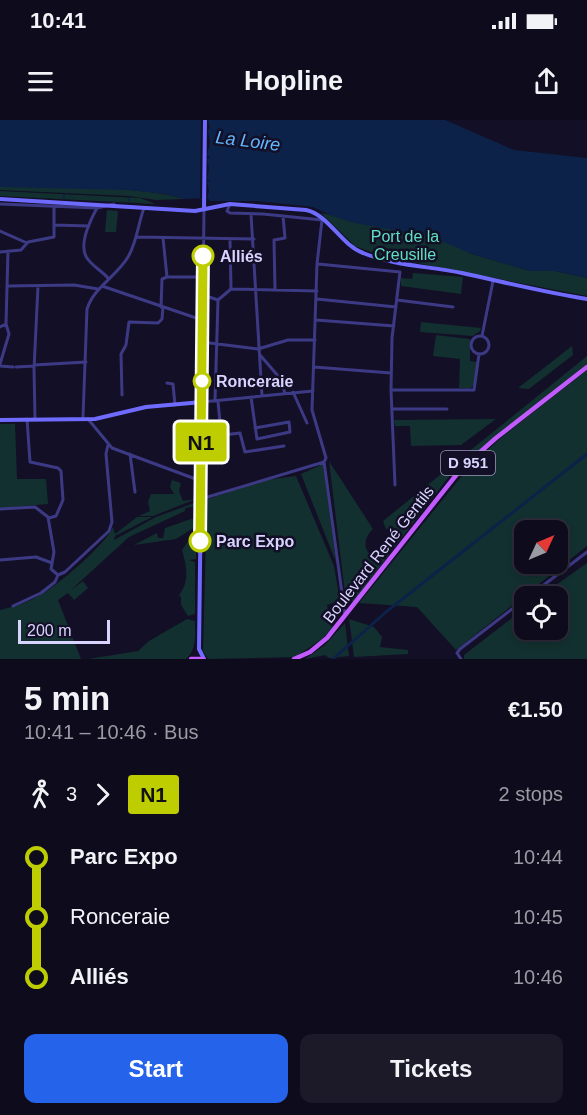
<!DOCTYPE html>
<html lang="en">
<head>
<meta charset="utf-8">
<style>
	:root { --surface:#0e0b1c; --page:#1c1929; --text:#f1f3f6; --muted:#9b9ba3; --line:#2e2b3b; --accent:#2563eb }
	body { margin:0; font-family:Arial,sans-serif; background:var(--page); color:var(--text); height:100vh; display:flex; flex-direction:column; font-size:22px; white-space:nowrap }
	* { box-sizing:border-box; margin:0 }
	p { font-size:20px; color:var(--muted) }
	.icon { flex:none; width:33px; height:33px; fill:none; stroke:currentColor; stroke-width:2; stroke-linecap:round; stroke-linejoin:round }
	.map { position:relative; height:539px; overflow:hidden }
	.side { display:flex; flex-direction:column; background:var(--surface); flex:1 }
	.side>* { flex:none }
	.badge { padding:0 12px; border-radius:4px; font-size:21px; line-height:39px }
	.needle { width:39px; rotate:46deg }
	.buttons { position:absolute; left:514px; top:400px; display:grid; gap:12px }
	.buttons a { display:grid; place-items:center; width:54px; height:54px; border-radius:12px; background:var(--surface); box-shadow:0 3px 9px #0003,0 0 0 2px var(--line); font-size:30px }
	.scale { position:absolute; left:18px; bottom:15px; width:92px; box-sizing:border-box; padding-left:6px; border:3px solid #d9d4ff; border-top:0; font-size:16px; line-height:21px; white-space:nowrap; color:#d9d4ff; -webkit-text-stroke:4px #130f26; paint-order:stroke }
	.map>.badge { position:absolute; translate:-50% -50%; box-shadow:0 0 0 3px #fff }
	.legs { display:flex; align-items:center; gap:9px; height:66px; padding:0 24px; font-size:20px }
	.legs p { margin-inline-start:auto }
	.head { display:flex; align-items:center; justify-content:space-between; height:102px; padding:0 24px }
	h1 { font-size:33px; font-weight:700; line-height:45px }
	.primary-button { display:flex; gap:12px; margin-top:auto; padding:12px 24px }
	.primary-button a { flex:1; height:69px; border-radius:12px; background:var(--accent); color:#fff; font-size:24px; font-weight:700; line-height:69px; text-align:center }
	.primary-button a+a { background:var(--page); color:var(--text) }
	ul { padding:0 24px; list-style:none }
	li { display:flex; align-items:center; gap:21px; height:60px; font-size:22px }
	li i { display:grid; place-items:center; width:9px; height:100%; margin:0 8px; background:currentColor }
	li i::after { content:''; width:15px; height:15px; margin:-8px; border:4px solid; border-radius:50%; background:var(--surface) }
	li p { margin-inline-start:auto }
	li:first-child i { background:linear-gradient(#0000 50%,currentColor 0) }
	li:last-child i { background:linear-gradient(currentColor 50%,#0000 0) }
	.status { display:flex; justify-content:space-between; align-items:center; height:42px; padding:0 30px; background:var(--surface); direction:ltr }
	.status svg { height:16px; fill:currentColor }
	header { display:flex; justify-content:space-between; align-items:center; height:78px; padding:0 24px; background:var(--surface); font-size:27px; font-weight:700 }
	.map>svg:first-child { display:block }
</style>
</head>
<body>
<div class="status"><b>10:41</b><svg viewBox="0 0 49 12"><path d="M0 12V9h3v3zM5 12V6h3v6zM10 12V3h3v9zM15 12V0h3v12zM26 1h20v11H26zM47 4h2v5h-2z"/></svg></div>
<header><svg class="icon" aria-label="menu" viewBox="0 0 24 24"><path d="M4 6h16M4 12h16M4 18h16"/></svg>Hopline<svg class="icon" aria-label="share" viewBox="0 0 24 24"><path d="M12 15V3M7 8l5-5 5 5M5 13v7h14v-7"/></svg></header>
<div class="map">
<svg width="587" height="539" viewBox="0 0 587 539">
	<rect width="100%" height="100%" fill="#130f26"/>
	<path fill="#12302f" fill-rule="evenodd" d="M50,66C95,69 141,67 185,79L156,80L129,76L0,70V67Z
		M0,71L140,78L156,84L0,76Z
		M107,90L118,91L116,112H105Z
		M321,93L432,115L472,134L530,151H555L587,158V176L381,136L355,126Z
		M413,153L463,157L461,174L401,166V158L412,159Z
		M421,202L481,208L480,211L473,216L420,212Z
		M436,215L470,219V241L477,242L474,264L471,268H459L460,239L433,236Z
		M572,226L573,235L529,269L518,268Z
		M587,236V244L451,354L394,428L392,411L386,409L383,401Z
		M587,250V426L456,530L417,487L359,483L469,347L502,317ZM525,411H558V444H525Z
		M496,299L461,325L411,326L410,306H395L394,300Z
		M0,304H15L17,359H46L48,384L0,388Z
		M329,341L373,409C366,415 362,427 370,434L375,433L376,428H384L389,435L354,481L346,482Z
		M323,344L336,442L301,354Z
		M296,356L334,446L340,481L327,485L332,508L322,519L295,537L208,539L203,531L206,416L204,384L208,379L266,360Z
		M172,360L181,363L179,371L183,381L196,379L153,396H139L150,391L148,382L151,374H174L170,367Z
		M197,382V386L185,388V391L129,417L71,470L83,461L88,468L74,480L68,473L58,480L81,539H0V490C14,487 29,482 42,474C60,463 105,425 113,407L115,414L137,397H152L115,416L114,420L156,397Z
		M191,399L196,400L195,407L176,419L134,425L157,413L158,418H163L165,408Z
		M196,417V439L189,440L195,442V494L188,496L181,485V476L178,477C190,461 187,448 182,430L189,420Z
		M587,443V539H464V535L525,488V510H558V477H539Z
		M187,499L195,501C195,514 197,530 186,539H88L138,531L149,521Z
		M349,499L374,507L382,517L380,527L408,530V534L354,537Z
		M345,503L349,536L329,538L325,535L305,539L325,525Z"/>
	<path fill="#0c2248" d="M0,0H445L514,30L587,38V158L555,151H530L472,134L432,117L355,103L332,96L313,87L257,81H210L207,78L185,79L165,74L130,70L0,67Z"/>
	<path fill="#130f26" d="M201,0H208L210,8L208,10L210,23L207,35L210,37L207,39L209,49L207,59L210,61L207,62L209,71L207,78H200Z"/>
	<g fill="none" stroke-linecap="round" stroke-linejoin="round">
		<path stroke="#0c2248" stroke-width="1.5" d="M64,75V78
			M129,78V81"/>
		<path stroke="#0c2248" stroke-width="3" d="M333,539L386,492L587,334"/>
		<path stroke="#3d3a85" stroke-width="3" d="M0,84L97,88L114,84
			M230,84L227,91L230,93L263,94L322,100L317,144L312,290L326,338L324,342
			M97,88C91,99 78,125 87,138C92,146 102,151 108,158
			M204,89L202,282L313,271
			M251,94L262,276
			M55,105L89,106
			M0,111L27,123
			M137,117L254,119
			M163,118L167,157
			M230,119L231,168
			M0,132L21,130L28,122L54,117V86
			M318,144L400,152L392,218L391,270L395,365
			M167,157H203
			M8,166L74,165L98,169
			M102,166L202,200
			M275,170L274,120L285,118L283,96
			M203,175L218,180
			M317,179L396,187
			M218,180L231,169L317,171
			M397,180L453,187
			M161,187L162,159L167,157
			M316,200L394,206
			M0,207L6,204
			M482,216L493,161
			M471 225a9 9 0 1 1 18 0a9 9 0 1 1-18 0Z
			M202,222L258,229L288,220H315
			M260,235L279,257L285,273
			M0,244L9,214L6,204L8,131
			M34,245L86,242
			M0,246L13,247
			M16,247L34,246
			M314,247L391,253
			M167,263L173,264L175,285
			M391,270H474L479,234
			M293,272L307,303
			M122,275L121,234L126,225L129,202L158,203L162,199L163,187
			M251,277L257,319L290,312L289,302L255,308
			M215,281L218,180
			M218,281L221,313L224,315L240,313L245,332L284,326
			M392,289H447
			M83,297L87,189C94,167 116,157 128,137C137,122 138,104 144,88
			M27,299L30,342L58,348L61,351L63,380L56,396L49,398
			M35,299L34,249L38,166
			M88,299L112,328L201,361
			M130,334L135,372
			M324,342L345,495
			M201,379L324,342
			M0,389L35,387L48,397L54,432L51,449L58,455
			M0,440L36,437L52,443
			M528,477L587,432
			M13,486L41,473L55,462L58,455L65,452L109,411L112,402L106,334L108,325
			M461,539L457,533L460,529L525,479"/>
		<path stroke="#6f6bff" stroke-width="4" d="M0,79L195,91L230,84L306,90C329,95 341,125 363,133C395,146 429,146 462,153C504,162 543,172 587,179
			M204,89L205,0
			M0,300L95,299L146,287L202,282L199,529L204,539"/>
		<path stroke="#c25bff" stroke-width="4.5" d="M191,539H203
			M294,539L310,532L327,518L461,349L496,318L587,247"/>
	</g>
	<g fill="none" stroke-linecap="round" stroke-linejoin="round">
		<defs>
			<path id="line-1" d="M200,421L203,136"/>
		</defs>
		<use href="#line-1" stroke="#fff" stroke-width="14"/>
		<use href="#line-1" stroke="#becd00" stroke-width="9"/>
	</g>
	<g fill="#fff" stroke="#becd00" stroke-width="3">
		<circle cx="203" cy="136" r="10"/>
		<circle cx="202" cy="261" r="8"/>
		<circle cx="200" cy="421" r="10"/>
	</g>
	<g text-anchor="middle" stroke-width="5" stroke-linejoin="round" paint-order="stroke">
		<rect fill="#130f26" stroke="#9e99be" stroke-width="1.5" x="441" y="331" width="54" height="24" rx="4.5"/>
		<g font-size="15" font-weight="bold" fill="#d9d4ff">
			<text x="468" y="348">D 951</text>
		</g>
		<g font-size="16" fill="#5fe0c0" stroke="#130f26">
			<text x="405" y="122">Port de la<tspan x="405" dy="18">Creusille</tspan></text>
		</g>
		<g font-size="16" font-weight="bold" fill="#d9d4ff" stroke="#130f26" text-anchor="start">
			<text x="220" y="142">Alliés</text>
			<text x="216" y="267">Ronceraie</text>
			<text x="216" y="427">Parc Expo</text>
		</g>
		<g font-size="16" fill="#d9d4ff" stroke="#130f26">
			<text transform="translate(378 434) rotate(-52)" y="6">Boulevard René Gentils</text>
		</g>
		<g font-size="18" font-style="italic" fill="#62b6ff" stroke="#130f26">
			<text transform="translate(248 21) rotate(7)" y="6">La Loire</text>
		</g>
	</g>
</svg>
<div class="buttons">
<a><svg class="needle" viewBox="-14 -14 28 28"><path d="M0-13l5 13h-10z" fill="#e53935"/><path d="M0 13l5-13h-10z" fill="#9b9ba3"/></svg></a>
<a><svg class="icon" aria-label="locate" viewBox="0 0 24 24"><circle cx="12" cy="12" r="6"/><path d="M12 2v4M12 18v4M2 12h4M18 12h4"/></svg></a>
</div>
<div class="scale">200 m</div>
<b class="badge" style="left:201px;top:322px;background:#becd00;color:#111">N1</b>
</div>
<section class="side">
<div class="head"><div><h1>5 min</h1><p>10:41 – 10:46 · Bus</p></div><b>€1.50</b></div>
<div class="legs"><svg class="icon" aria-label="walk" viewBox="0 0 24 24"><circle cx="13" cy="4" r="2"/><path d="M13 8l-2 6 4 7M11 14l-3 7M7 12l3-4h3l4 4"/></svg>3<svg class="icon" aria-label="forward" viewBox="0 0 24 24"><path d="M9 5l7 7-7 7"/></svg><b class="badge" style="background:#becd00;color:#111">N1</b><p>2 stops</p></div>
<ul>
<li><i style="color:#becd00"></i><b>Parc Expo</b><p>10:44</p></li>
<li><i style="color:#becd00"></i><span>Ronceraie</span><p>10:45</p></li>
<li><i style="color:#becd00"></i><b>Alliés</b><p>10:46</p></li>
</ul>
<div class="primary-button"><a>Start</a><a>Tickets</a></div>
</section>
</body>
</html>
